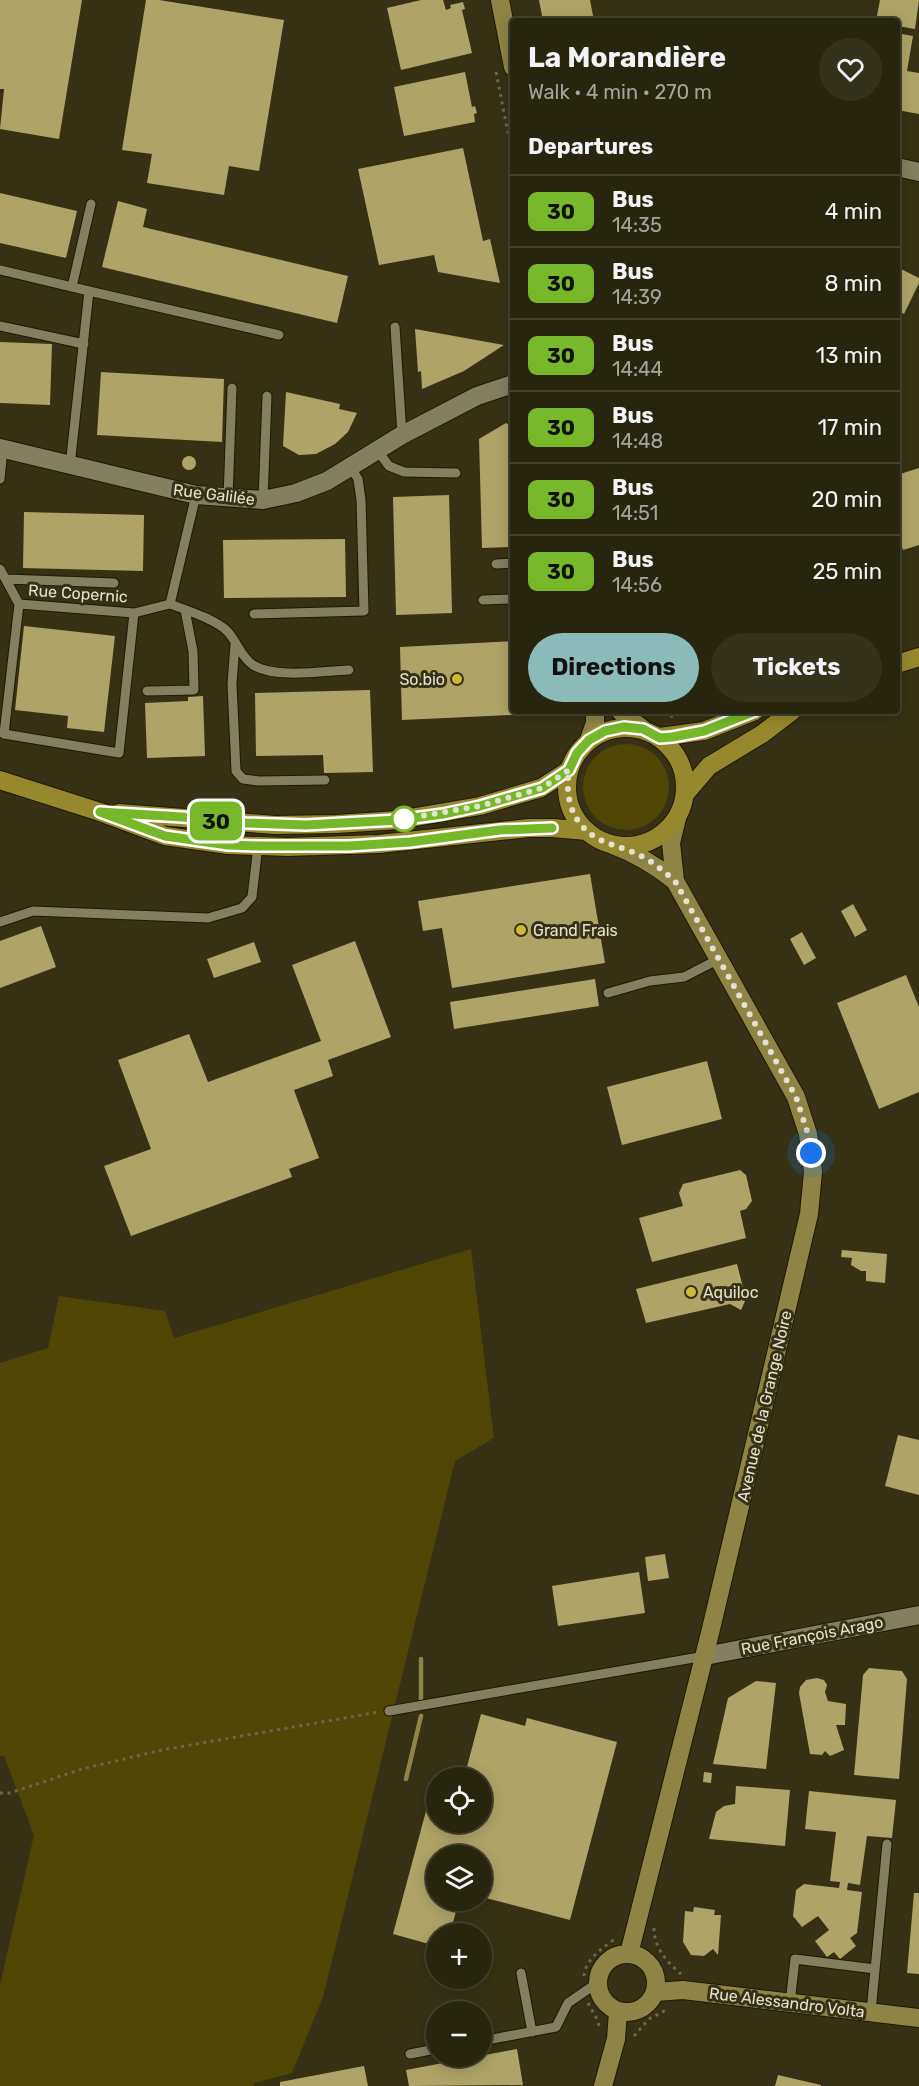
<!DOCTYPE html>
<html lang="en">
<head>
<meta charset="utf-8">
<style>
	:root { --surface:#28250f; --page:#34311d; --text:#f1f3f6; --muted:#a5a59e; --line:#44422f; --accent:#8bbbb9 }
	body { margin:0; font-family:Rubik,sans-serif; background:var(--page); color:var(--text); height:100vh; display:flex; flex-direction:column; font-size:22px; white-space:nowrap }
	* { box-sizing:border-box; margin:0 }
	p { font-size:20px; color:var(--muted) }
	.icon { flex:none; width:33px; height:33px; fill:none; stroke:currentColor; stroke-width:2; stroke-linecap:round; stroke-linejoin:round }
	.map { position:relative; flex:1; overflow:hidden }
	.side { position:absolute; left:510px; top:18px; width:390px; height:696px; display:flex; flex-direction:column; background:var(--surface); border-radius:6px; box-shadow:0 3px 15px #0003,0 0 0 2px var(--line) }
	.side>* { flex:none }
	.badge { padding:0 12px; border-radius:9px; font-size:21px; line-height:39px }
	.controls { position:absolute; left:426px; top:1767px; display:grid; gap:12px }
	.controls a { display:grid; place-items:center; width:66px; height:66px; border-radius:50%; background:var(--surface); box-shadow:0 3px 15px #0003,0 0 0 2px var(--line); font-size:30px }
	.you { position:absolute; width:30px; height:30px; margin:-15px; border:4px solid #fff; border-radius:50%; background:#1a73e8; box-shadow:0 0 0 9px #1a73e833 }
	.map>.badge { position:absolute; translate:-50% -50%; box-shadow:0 0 0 3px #fff }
	h2 { padding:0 18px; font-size:22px; line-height:54px }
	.round { display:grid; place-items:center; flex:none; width:63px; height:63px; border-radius:32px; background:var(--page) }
	.head { display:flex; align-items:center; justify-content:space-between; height:102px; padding:0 18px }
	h1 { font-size:28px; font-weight:700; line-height:45px }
	.primary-button { display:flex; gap:12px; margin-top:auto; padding:12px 18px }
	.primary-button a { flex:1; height:69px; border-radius:36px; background:var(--accent); color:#111; font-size:24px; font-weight:700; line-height:69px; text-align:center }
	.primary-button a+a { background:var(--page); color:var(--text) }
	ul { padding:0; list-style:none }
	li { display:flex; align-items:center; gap:18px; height:72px; padding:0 18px; border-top:2px solid var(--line) }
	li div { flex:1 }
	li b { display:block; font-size:22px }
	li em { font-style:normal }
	li .badge { min-width:66px; font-weight:700; text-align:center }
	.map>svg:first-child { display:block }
</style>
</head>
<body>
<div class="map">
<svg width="919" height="2086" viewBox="0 0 919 2086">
	<rect width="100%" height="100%" fill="#363114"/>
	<path fill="#504606" d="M583 787a43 43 0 1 1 86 0a43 43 0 1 1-86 0Z
		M471,1249L494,1438L455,1461L323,1997L292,2073L254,2083V2086H0V1985L34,1835L4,1756H0V1363L48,1348L59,1296L165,1311L174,1338Z"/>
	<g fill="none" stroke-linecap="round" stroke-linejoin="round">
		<path stroke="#8f8448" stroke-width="4.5" d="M421,1659V1701
			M406,1779L421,1716"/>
	</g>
	<path fill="#afa467" d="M0,0H82L59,139L0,129L4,89H0Z
		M146,0H159L284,20L259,171L229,166L224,195L147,183L152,154L122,150Z
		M421,0H443L446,10L451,8L450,5L463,2L465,9L462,10L472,53L401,70L387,8Z
		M539,0H590L594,21H543Z
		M880,0H919L915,29L897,26V21H876Z
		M897,33L913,36L907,71L919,73V114L897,110Z
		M465,72L472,107L475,106L477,113L474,114L475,122L404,136L394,87Z
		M463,148L483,241L490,239L500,283L438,272L434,255L379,265L358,169Z
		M0,193L77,211L66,258L0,243Z
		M118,201L147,209L143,227L348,276L337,323L102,267Z
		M897,267L919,278V283L904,314L897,310Z
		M415,329L504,345L464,371L422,389L421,371L418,372Z
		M0,342L52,344L50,405L0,403Z
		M101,372L224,379L222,442L97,435Z
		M286,392L340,404L339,409L357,413L348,432L335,444L316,454L299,455L283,446Z
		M506,423L513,428V547L482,548L479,439Z
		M182 463a7 7 0 1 1 14 0a7 7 0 1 1-14 0Z
		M919,468V545L903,550L897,532V475Z
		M449,495L452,613L396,615L393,497Z
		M24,512L144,515L143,571L23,568Z
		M345,539L346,597L224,598L223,540Z
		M24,626L115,636L104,732L67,728L68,716L15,710Z
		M513,641V711H533V714L402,720L400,647Z
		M370,690L373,772L324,773L323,755L256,756L255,693Z
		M203,696L205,756L147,758L145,703L188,701V697Z
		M590,874L605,963L452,988L442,928L423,931L418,901Z
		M853,904L867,930L855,937L841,911Z
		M41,926L56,967L0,988V941Z
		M802,932L816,958L804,965L790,939Z
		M355,941L391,1037L328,1060L333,1076L294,1090L319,1158L289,1169L292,1177L131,1236L104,1166L151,1149L118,1060L189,1034L208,1082L321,1041L292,965Z
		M254,942L261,962L214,978L207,959Z
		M906,975L919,1007V1092L879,1109L837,1003Z
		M595,979L599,1006L454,1029L450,1002Z
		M707,1061L722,1119L622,1145L607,1087Z
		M740,1170L746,1175L752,1201L746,1209L740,1211L746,1238L652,1262L639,1218L683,1206L679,1193L683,1184Z
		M842,1250L887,1254L885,1283L866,1281V1271H861L851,1265L852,1258L841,1257Z
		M737,1264L746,1299L741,1310L730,1304L646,1323L636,1289Z
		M898,1435L919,1440V1495L885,1486Z
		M665,1554L669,1578L648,1581L645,1557Z
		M639,1572L645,1613L558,1626L552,1586Z
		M869,1668L902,1671L907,1679L899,1779L854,1775L863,1675Z
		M817,1678L824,1680L827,1685L825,1692L828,1701L846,1704L845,1725H836L844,1750L830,1756L825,1751L822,1755L810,1754L799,1693L800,1687L806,1680Z
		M756,1681L776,1683L766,1769L713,1764L728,1698Z
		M481,1714L525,1726L527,1718L617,1742L570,1920L482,1897V1856H436V1900H459L450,1934H436V1946L393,1934L430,1796L436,1798V1822H482V1778H464Z
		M704,1772L712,1773L711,1783L703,1782Z
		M736,1786L790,1790L785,1846L709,1839L716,1812L724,1806L735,1804Z
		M809,1791L896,1800L892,1838L867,1836L860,1885L848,1883L847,1890L862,1892L857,1933L850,1938L856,1946L840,1959L834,1952L827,1957L815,1941L829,1930L818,1916L802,1927L793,1916L796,1890L804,1884L839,1888L840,1882L830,1881L836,1832L805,1829Z
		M914,1893H919V1974L907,1973Z
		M694,1907L715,1910L714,1915H721L718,1955L713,1949L704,1956L691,1955L683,1942L685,1911L693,1912Z
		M517,2049L523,2085L409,2086L406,2070Z
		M364,2066L368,2086H280V2082Z
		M778,2075L821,2085V2086H775Z"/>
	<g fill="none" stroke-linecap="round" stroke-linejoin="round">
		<defs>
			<path id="lane" d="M0,270L89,291L70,466
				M72,287L91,204
				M89,291L279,335
				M0,326L84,344
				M395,327L402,435
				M377,450L389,466L404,472L456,473
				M0,479L3,449
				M228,498L232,388
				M263,500L267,396
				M496,564L513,563
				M0,569L19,604L134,613L170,604L196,495
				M6,579L114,583
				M483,600L513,599
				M19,604L4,734L119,753L134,613
				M170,604C186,610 217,620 228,632C237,642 241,657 253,665C275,679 323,671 349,670
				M254,614L364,611L361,500L358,479L350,466
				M235,644L232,684L236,771L243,779L259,781L325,780
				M147,691L194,690L193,651L185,610
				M0,922L33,911L208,918L242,908L252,897L258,846
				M608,993L650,981L684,977L719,959
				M389,1711L705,1656
				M521,1973L532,2032
				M790,2003L795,1959L875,1969
				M871,2012L887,1844
				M482,2041L556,2027L568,2003L597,1983
				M410,2054L436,2049"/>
			<path id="street" d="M897,167L919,172
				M0,448L196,495L263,500L296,493L327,481L402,435L477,396L513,384
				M705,1656L919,1615"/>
			<path id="secondary" d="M500,0L513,67
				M620,711L643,729
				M589,740L595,723V711
				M613,845C637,854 655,865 675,881L796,1097L808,1134L813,1172L809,1214L711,1629L629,1954
				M675,881L671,843L677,818
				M598 1983a29 29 0 1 1 58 0a29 29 0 1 1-58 0Z
				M656,1992L683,1990L919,2018
				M603,2086L616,2039L618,2012"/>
			<path id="primary" d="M897,664L919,657
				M567 787a59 59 0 1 1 118 0a59 59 0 1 1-118 0Z
				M660,737L704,731L755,711
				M0,780L100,812L165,836L228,845L288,847L379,844L529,828H552L587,831
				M686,793L709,766L762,734L792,711
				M119,813L275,825L336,824L398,820L480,806L541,788L569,770"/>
		</defs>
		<use href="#lane" stroke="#1e1900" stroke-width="11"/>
		<use href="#street" stroke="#1e1900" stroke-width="20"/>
		<use href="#secondary" stroke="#1e1900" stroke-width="20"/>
		<use href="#primary" stroke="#1e1900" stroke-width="20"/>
		<path stroke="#6c674e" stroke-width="3" stroke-dasharray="3 4.5" stroke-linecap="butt" d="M496,72L513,158
			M656,711L677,718
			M0,1793H10L82,1769L162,1750L379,1712
			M654,1928C654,1948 667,1962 681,1974
			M584,1976C585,1960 602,1948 615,1939
			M588,2003L598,2021L599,2027
			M634,2036L649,2019L668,2009"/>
		<use href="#lane" stroke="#847f5f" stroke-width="9"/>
		<use href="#street" stroke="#847f5f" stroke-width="18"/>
		<use href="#secondary" stroke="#8d8446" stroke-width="18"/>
		<use href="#primary" stroke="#96892d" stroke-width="18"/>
	</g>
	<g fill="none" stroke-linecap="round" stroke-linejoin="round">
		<defs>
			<path id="line" d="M552,828L500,830L410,842L349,846H258L228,845L165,836L100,812L182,817L246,823L306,825L398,820L443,814L480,806L542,788L569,770L577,753L589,740L605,731L624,727L643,729L660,738L672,737L704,731L755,711"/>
		</defs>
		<use href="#line" stroke="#fff" stroke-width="14"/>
		<use href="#line" stroke="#76b82a" stroke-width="9"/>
		<path stroke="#e4e1d0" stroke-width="6" stroke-dasharray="0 10.8" d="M404,819L398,820L480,806L542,788L569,770C565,797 571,823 597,838C609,845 624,848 637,854C651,860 663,871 675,881L796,1097L808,1134L811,1153"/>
	</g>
	<g fill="#ceb837" stroke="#363114" stroke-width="2">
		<circle cx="457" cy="679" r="6"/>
		<circle cx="521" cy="930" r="6"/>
		<circle cx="691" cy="1292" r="6"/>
	</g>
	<circle fill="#fff" stroke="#76b82a" stroke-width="3" cx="404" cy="819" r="12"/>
	<g text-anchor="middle" stroke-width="6" stroke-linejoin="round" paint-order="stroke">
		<g font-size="16" fill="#e4e1d0" stroke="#363114">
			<text transform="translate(214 494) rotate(7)" y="6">Rue Galilée</text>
			<text transform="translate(78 593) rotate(4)" y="6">Rue Copernic</text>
			<text transform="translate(764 1406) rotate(-77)" y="6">Avenue de la Grange Noire</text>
			<text transform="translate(812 1635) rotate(-11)" y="6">Rue François Arago</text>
			<text transform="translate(787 2002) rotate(7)" y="6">Rue Alessandro Volta</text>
		</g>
		<g font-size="16" fill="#e4e1d0" stroke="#363114" text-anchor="start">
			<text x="445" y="685" text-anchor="end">So.bio</text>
			<text x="533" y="936">Grand Frais</text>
			<text x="703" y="1298">Aquiloc</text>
		</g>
	</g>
</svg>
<div class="controls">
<a><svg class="icon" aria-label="locate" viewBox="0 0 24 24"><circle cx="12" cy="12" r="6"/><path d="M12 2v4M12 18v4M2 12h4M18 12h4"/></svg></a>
<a><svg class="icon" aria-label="layers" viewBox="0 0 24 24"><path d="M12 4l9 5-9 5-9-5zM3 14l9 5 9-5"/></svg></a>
<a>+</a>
<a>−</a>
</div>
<div class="you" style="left:811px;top:1153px"></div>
<b class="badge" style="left:216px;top:821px;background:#76b82a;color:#111">30</b>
<section class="side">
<div class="head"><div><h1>La Morandière</h1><p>Walk · 4 min · 270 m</p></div><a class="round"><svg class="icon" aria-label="heart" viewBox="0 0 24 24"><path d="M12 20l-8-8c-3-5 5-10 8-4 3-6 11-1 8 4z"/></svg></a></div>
<h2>Departures</h2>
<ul>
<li><span class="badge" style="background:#76b82a;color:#111">30</span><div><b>Bus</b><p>14:35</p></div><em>4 min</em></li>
<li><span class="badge" style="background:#76b82a;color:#111">30</span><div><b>Bus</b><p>14:39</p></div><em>8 min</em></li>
<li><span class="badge" style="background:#76b82a;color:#111">30</span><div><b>Bus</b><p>14:44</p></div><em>13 min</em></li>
<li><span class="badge" style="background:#76b82a;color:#111">30</span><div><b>Bus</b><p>14:48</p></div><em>17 min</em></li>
<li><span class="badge" style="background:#76b82a;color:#111">30</span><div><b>Bus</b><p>14:51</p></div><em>20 min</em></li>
<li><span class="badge" style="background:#76b82a;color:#111">30</span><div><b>Bus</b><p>14:56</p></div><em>25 min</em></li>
</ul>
<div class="primary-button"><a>Directions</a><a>Tickets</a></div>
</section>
</div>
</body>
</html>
